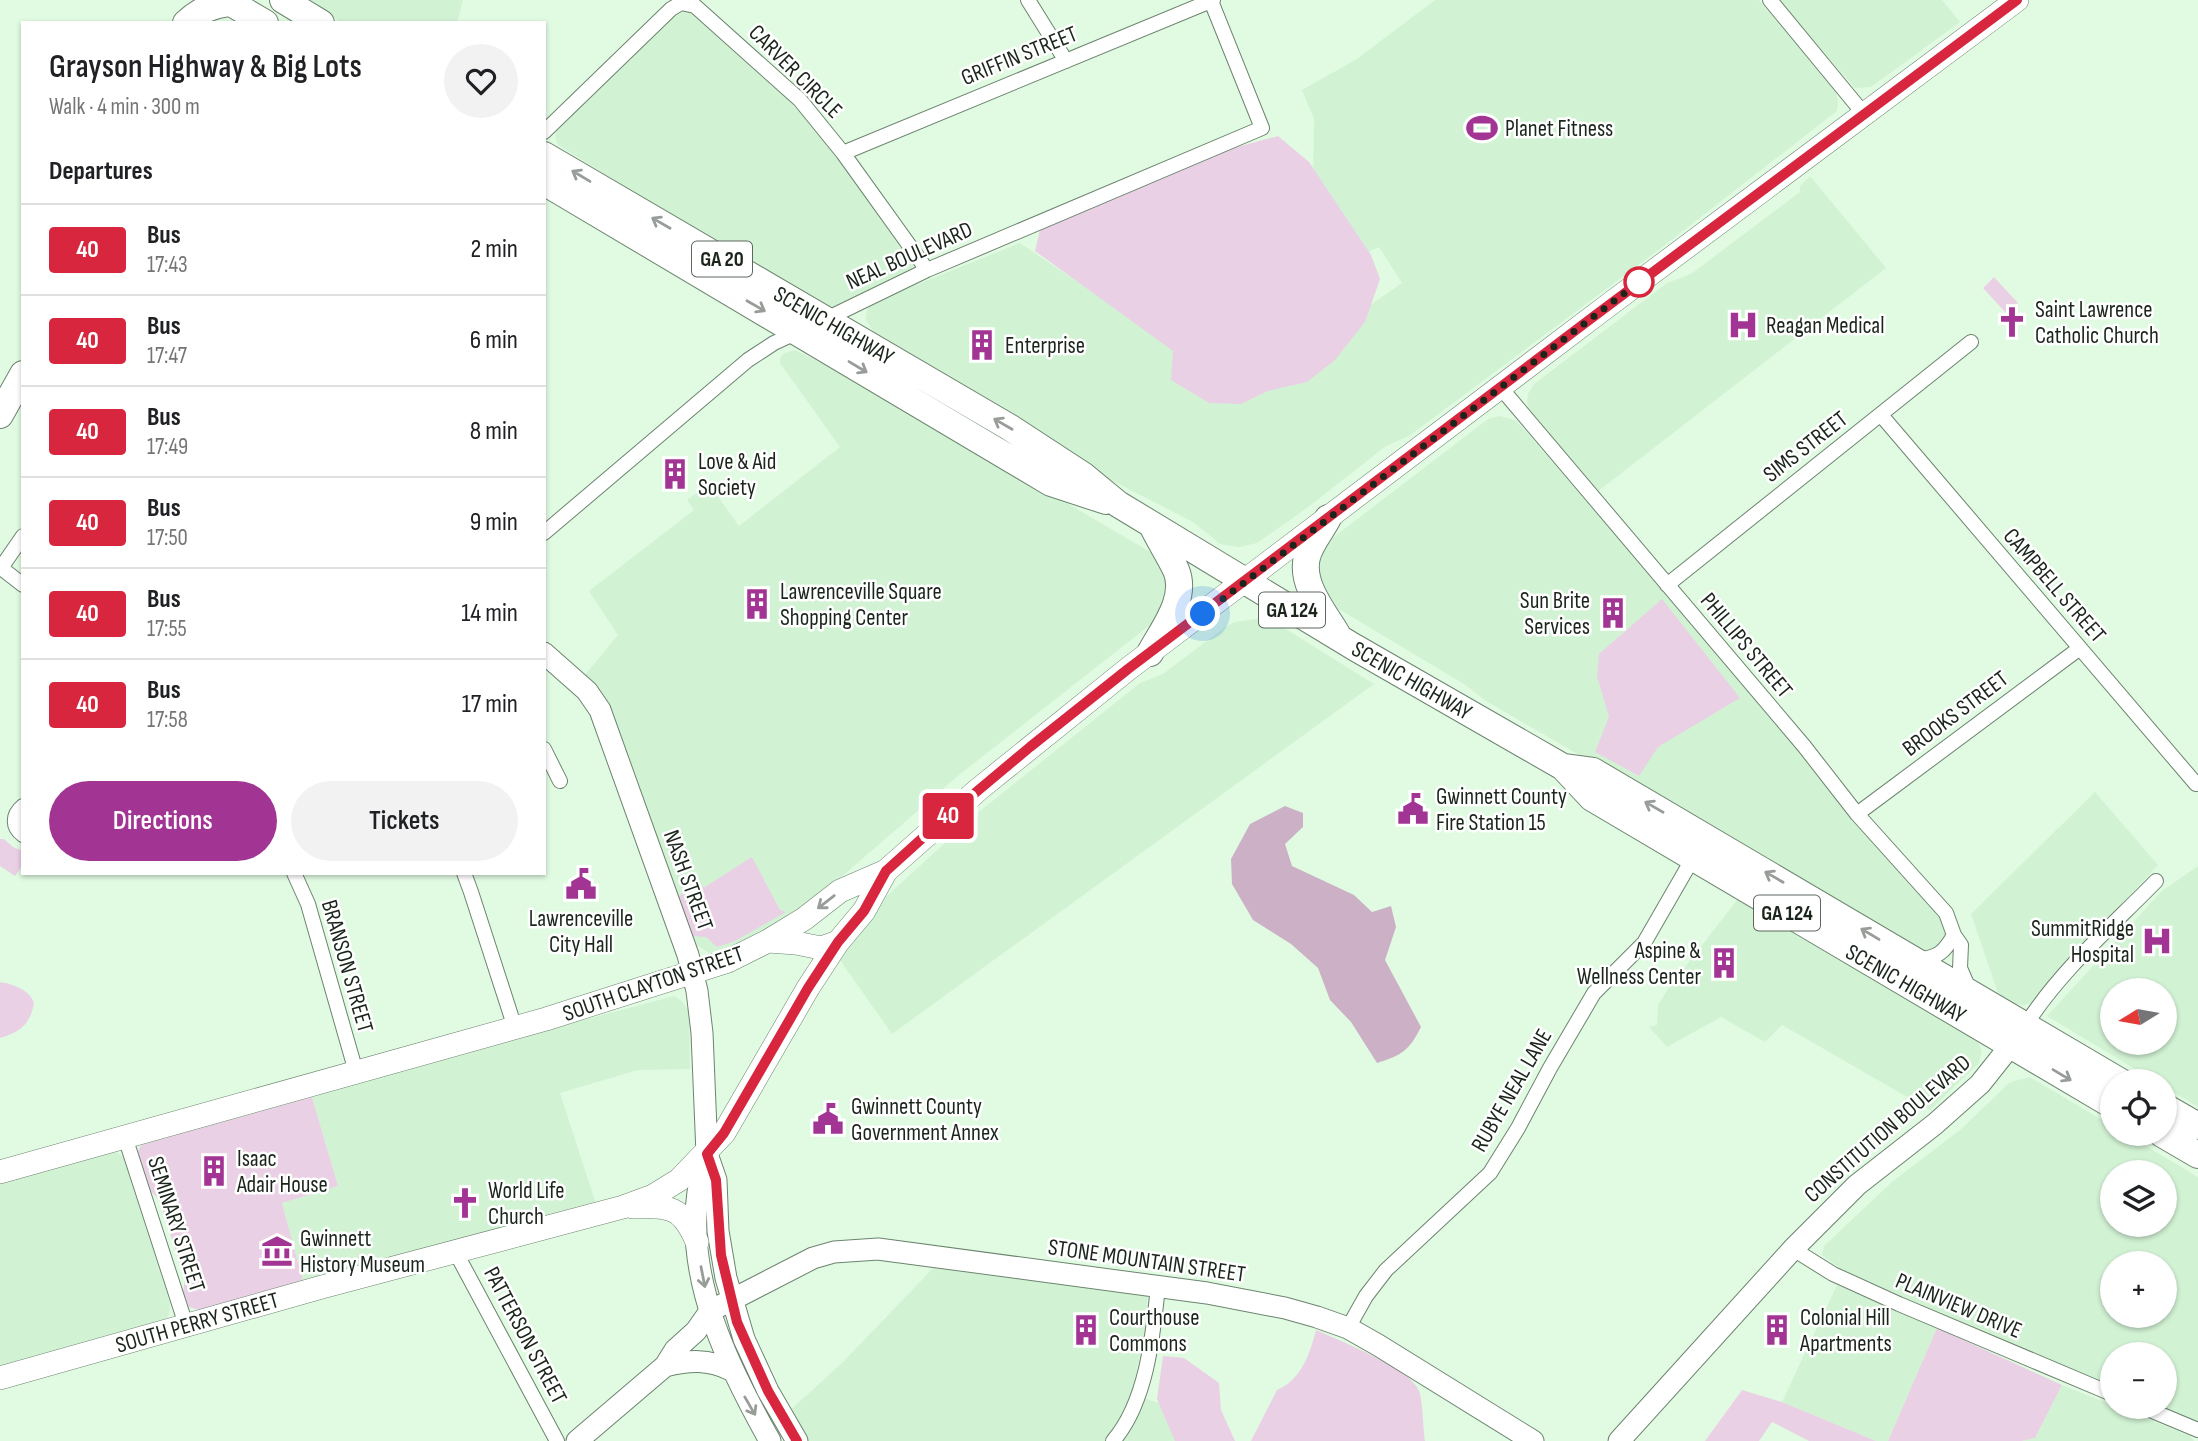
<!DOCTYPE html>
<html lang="en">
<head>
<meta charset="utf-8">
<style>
	:root { --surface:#fff; --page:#f2f2f2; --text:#202124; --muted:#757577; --line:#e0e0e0; --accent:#a23594 }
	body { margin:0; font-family:"Sofia Sans Condensed",sans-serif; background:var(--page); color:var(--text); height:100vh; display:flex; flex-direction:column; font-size:26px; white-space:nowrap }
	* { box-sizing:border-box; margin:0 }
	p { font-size:23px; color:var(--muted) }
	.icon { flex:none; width:38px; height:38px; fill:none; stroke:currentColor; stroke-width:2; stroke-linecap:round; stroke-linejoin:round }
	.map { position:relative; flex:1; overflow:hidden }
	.side { position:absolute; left:21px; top:21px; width:525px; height:854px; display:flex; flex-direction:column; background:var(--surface); border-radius:0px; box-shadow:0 2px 5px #0004 }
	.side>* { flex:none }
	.badge { padding:0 14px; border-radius:5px; font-size:24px; line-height:46px }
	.needle { width:46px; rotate:259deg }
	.buttons { position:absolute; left:2100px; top:978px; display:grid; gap:14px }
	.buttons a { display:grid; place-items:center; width:77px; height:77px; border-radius:50%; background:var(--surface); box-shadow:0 2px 5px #0004; font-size:35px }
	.you { position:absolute; width:35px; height:35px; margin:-18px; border:5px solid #fff; border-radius:50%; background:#1a73e8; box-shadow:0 0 0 10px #1a73e833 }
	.map>.badge { position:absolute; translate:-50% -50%; box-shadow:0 0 0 4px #fff }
	h2 { padding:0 28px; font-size:26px; line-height:63px }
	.round { display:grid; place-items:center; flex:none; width:74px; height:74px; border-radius:37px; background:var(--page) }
	.overview { display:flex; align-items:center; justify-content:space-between; height:119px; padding:0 28px }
	h1 { font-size:33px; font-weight:600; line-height:52px }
	.button { display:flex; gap:14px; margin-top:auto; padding:14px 28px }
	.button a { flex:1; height:80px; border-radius:42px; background:var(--accent); color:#fff; font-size:28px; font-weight:600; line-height:80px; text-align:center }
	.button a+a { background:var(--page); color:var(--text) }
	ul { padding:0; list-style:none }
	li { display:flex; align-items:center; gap:21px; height:91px; padding:0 28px; border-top:2px solid var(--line) }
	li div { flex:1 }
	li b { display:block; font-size:26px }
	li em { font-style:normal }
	li .badge { min-width:77px; font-weight:700; text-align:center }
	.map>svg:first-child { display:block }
</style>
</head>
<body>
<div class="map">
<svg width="2198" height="1441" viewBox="0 0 2198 1441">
	<rect width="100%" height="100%" fill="#e1fbe2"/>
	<path fill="#d2f2d4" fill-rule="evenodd" d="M311,0H463L457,23H341Z
		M1435,0H1759L1836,92L1838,103L1837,111L1661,248L1409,436L1386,446L1307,508L1257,543L1239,547L1220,544L1193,522L1109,479L957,387L924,362L874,333L866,320L867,310L871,303L1020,243L1242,393L1402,283L1379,247L1357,257L1313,188L1314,119L1302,90L1357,59Z
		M1778,0H1942L1960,22L1871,87L1855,88Z
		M685,9L691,11L769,80L833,147L914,262L912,271L827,310L673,222L630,190L558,145L555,136L558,127L679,10Z
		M1810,176L1886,268L1597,492L1529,412L1527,403L1528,394L1534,384L1667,283L1691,274L1800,192V186Z
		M795,350L918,411L1012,471L1164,560L1171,570L1164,614L959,775L816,899L750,939L720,952L709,953L695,944L584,676L618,635L589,591L694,510L687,500L709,484L739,526L840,447L780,363V358L784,353Z
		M1499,416L1515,420L1523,428L1933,904L1945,927L1947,937L1943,947L1924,955L1486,701L1464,684L1332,605L1313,564L1322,546L1488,419Z
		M1262,618L1273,621L1374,684L892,1034L837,956L878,904L980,811L1140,683L1163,674L1225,627L1235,622Z
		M2095,792L2158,865L2031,1003L2024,1005L2015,1004L1998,993L1971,914Z
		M2198,866V1107L2165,1087V1082L2155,1081L2047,1016L2162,891ZM2112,990H2165V1043H2112Z
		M1741,895L1978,1042L1982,1051L1979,1063L1930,1110L1782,1025L1765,1042L1721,1017L1667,1047L1649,1027L1657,1025L1658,1005L1668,989Z
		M674,996L682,1001L689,1011L690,1069L638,1070L560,1093L596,1204L303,1281L282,1203L338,1186L312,1097L471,1050Z
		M2030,1077L2112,1126V1134H2126L2198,1177V1423L2160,1407H2165V1354H2112V1385L1994,1337L1843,1271L1822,1255L1824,1246L1893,1181L1960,1130L2010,1082ZM2112,1172H2165V1225H2112ZM2112,1264H2165V1316H2112Z
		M115,1152L123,1156L170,1304L169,1315L164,1321L0,1368V1183Z
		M938,1263L1148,1292L1145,1331L1132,1393L1207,1422L1209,1441H805L787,1413L842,1363Z
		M1837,1285L1937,1328L1888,1441H1876L1782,1402Z
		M2062,1385L2112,1405V1407H2118L2190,1436L2194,1441H2022L2035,1438Z"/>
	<path fill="#ead0e5" d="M1278,136L1309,162L1371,255L1380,279L1365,322L1335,360L1307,382L1268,391L1241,404L1209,403L1171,380L1173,351L1035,251L1040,230L1226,150Z
		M1994,277L2018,303L2007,314L1983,288Z
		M1662,599L1740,698L1658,747L1639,776L1595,752L1609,717L1597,676L1599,654Z
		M0,839H4L13,847L23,851V865L15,876L0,866Z
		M752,857L780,910L786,912L735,941L717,947L706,937L691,936L675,899L694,886L705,887Z
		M0,982C13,984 30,990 34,1003C30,1025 20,1032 0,1038Z
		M312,1097L338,1186L282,1203L303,1281L199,1310L189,1307L183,1293L185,1279L159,1200L149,1189L137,1153L141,1145Z
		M1937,1328L2062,1385L2035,1438L2022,1441H1888Z
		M1316,1330C1338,1340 1412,1369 1419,1391C1423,1401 1423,1429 1425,1441H1251L1277,1390C1301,1380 1310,1354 1316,1330Z
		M1163,1356L1184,1358L1219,1383L1221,1410L1235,1441H1175L1157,1399Z
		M1742,1390L1782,1402L1876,1441H1809L1772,1422L1759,1441H1705Z"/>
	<path fill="#ccb1c6" d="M1285,806L1303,813V827L1285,844L1292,866L1354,895L1372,912L1391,906L1396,927L1385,960L1421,1027C1409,1051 1402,1055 1377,1063L1351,1022L1330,1000L1318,968L1291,944L1253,920L1232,884L1231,859L1250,824Z"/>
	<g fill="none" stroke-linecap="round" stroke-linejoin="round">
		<defs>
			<path id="street" d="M1028,0L1066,61
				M1770,0L1864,114
				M544,132L671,9L681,3L695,6L800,100L843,153L927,270
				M843,153L1213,0
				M822,321L927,270L1262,128L1211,1
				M1500,387L1804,746L1857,814L1946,913L1954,935L1961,945L1960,968L1969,989
				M1881,415L2196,784
				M544,533L748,360L774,343L800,331
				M0,567L23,585
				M1,568L23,536
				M1667,585L1971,342
				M544,749L560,781
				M23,806C12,815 12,827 23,835
				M1857,814L2080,648
				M294,873L308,904L356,1072
				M464,873L471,892L515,1028
				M1918,960C1938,957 1944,953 1954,935
				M2025,1026C2060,971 2111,927 2156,881
				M125,1137L186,1325
				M1793,1249L1833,1274L1899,1304L2112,1394
				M455,1251L557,1441
				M1348,1328L1366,1296L1386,1270L1490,1173L1518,1128L1550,1068L1594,993L1644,943L1693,858
				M2143,1407L2198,1430
				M1113,1441C1147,1402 1153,1335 1158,1286"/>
			<path id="secondary" d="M544,653L587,691L600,710L688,955L697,991L702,1033L707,1154L716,1180L718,1231L726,1278L744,1339L768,1391L797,1441
				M706,1156C704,1168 700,1180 698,1192C685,1280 729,1368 770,1441
				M665,1366C690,1360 708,1359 731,1370
				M577,1441L665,1366L675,1350L696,1331L710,1311L813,1258L834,1252L878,1249L1207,1293L1285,1308L1317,1317L1348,1328L1378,1345L1533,1441
				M1619,1441L1793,1249L1857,1185L1935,1124L1980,1084L2019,1035"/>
			<path id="primary" d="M768,941L796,943L821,948L838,942
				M0,1172L546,1019L728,961L768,941L804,919L840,891L886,871L979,789L1128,669L1610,304L2017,0
				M633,1207C670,1206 682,1206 697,1242
				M0,1378L322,1287L623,1207L653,1196L679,1180L724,1133L808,988L838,942L864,911L886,871"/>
			<path id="highway" d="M226,0L265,23
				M283,0L321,23
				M186,23C200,10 212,5 230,3
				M544,155L1009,427L1084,476L1118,504L1354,647L1563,767L1592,798L2112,1105
				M544,182L1051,483L1106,501
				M0,415L23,374
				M1328,518C1322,530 1310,544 1307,557C1300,584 1324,612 1337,634
				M1150,653C1163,629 1188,598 1176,570C1169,555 1159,540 1152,525
				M1563,767L1593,771L2121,1082
				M2165,1107L2198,1126
				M2162,1134L2198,1155"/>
		</defs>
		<use href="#street" stroke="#6c846e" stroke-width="16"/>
		<use href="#secondary" stroke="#6c846e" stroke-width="23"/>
		<use href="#primary" stroke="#6c846e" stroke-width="24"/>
		<use href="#highway" stroke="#6c846e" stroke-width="28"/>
		<use href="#street" stroke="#fff" stroke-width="14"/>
		<use href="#secondary" stroke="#fff" stroke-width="21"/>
		<use href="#primary" stroke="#fff" stroke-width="23"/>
		<use href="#highway" stroke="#fff" stroke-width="26"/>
	</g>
	<defs><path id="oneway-shaft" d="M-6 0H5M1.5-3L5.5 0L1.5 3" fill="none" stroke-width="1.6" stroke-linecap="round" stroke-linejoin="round" transform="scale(1.75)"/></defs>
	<g stroke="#989d99">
		<use href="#oneway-shaft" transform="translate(581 176) rotate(-149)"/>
		<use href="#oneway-shaft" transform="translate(661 223) rotate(-150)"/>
		<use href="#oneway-shaft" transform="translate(756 306) rotate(30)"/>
		<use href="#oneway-shaft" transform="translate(858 367) rotate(31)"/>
		<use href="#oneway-shaft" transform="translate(1003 424) rotate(-150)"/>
		<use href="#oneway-shaft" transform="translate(1654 807) rotate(-150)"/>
		<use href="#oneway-shaft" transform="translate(1774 877) rotate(-150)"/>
		<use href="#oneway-shaft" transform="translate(826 902) rotate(142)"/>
		<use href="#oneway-shaft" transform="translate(1870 934) rotate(-149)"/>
		<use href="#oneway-shaft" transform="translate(2062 1075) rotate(31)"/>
		<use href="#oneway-shaft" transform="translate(703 1277) rotate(79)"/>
		<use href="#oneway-shaft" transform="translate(750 1406) rotate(60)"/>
	</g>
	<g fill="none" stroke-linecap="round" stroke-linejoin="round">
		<defs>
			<path id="line" d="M797,1441L768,1391L737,1322L721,1255L716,1180L707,1154L724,1133L808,988L838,942L864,911L886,871L938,824L1030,747L1128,669L1593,317L2017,0"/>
		</defs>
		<use href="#line" stroke="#fff" stroke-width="16"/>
		<use href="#line" stroke="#d7263d" stroke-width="10"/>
		<path stroke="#1b251c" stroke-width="7" stroke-dasharray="0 12.6" d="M1203,614L1639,282"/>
	</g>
	<defs>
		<symbol id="stadium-bare" viewBox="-9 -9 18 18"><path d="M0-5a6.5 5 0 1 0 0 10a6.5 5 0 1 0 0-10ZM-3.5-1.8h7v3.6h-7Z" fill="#a23594" stroke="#fff" stroke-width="2.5" paint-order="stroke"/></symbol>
		<symbol id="church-bare" viewBox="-9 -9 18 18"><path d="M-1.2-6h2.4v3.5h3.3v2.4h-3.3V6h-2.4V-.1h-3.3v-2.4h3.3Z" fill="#a23594" stroke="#fff" stroke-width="2.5" paint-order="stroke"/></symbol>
		<symbol id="hospital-bare" viewBox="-9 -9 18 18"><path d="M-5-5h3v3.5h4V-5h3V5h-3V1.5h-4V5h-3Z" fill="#a23594" stroke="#fff" stroke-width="2.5" paint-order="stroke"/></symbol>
		<symbol id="building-bare" viewBox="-9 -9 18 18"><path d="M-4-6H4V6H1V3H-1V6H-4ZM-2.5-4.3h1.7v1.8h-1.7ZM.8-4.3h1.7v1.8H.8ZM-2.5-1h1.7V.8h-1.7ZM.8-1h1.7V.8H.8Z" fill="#a23594" stroke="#fff" stroke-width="2.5" paint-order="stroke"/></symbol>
		<symbol id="civic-bare" viewBox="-9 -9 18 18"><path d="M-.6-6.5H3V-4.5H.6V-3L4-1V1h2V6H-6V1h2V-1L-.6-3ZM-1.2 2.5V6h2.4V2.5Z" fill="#a23594" stroke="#fff" stroke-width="2.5" paint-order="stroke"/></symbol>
		<symbol id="museum-bare" viewBox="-9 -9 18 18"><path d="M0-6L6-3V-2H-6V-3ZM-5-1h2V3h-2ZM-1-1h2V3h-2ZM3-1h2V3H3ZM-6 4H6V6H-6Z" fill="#a23594" stroke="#fff" stroke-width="2.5" paint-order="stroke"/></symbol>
	</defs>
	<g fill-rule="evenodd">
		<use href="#stadium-bare" x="1460" y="106" width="44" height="44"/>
		<use href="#church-bare" x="1990" y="300" width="44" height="44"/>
		<use href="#hospital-bare" x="1721" y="303" width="44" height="44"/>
		<use href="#building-bare" x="960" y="323" width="44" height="44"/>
		<use href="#building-bare" x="653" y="452" width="44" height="44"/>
		<use href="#building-bare" x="735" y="582" width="44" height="44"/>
		<use href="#building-bare" x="1591" y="591" width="44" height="44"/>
		<use href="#civic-bare" x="1391" y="787" width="44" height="44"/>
		<use href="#civic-bare" x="559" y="862" width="44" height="44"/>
		<use href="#hospital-bare" x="2135" y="919" width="44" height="44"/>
		<use href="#building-bare" x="1702" y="941" width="44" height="44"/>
		<use href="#civic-bare" x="806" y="1097" width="44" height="44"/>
		<use href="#building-bare" x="192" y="1149" width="44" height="44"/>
		<use href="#church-bare" x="443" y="1181" width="44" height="44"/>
		<use href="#museum-bare" x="255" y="1229" width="44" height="44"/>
		<use href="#building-bare" x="1064" y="1308" width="44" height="44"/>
		<use href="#building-bare" x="1755" y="1308" width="44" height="44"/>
	</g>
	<circle fill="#fff" stroke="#d7263d" stroke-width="3.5" cx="1639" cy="282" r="14"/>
	<g text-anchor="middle" stroke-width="5" stroke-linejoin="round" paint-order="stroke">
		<g fill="#fff" stroke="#5f6660" stroke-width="2">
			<rect x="692" y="241.5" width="60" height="35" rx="5"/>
			<rect x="1259" y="592.5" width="66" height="35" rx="5"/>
			<rect x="1754" y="895.5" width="66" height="35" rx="5"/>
		</g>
		<g font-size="21" font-weight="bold" fill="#1b251c">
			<text x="722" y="266">GA 20</text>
			<text x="1292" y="617">GA 124</text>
			<text x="1787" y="920">GA 124</text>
		</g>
		<g font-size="23" fill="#1b251c" stroke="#fff">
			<text transform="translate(1019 55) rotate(-22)" y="8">GRIFFIN STREET</text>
			<text transform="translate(796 71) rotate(45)" y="8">CARVER CIRCLE</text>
			<text transform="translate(909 255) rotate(-24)" y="8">NEAL BOULEVARD</text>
			<text transform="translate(834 325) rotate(30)" y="8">SCENIC HIGHWAY</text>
			<text transform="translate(1805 446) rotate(-38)" y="8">SIMS STREET</text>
			<text transform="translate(2055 585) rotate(49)" y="8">CAMPBELL STREET</text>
			<text transform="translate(1747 645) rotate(50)" y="8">PHILLIPS STREET</text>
			<text transform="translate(1412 680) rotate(30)" y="8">SCENIC HIGHWAY</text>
			<text transform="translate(1955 713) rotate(-37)" y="8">BROOKS STREET</text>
			<text transform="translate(689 880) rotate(70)" y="8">NASH STREET</text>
			<text transform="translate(348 966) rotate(74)" y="8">BRANSON STREET</text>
			<text transform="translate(653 983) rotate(-19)" y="8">SOUTH CLAYTON STREET</text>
			<text transform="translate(1906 983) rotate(30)" y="8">SCENIC HIGHWAY</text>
			<text transform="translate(1511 1090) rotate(-60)" y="8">RUBYE NEAL LANE</text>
			<text transform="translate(1887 1128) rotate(-41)" y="8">CONSTITUTION BOULEVARD</text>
			<text transform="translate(177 1224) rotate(72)" y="8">SEMINARY STREET</text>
			<text transform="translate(1147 1260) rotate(8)" y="8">STONE MOUNTAIN STREET</text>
			<text transform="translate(1959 1305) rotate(23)" y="8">PLAINVIEW DRIVE</text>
			<text transform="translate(197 1322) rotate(-16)" y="8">SOUTH PERRY STREET</text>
			<text transform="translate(526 1335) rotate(62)" y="8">PATTERSON STREET</text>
		</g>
		<g font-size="23" fill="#1b251c" stroke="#fff" text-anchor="start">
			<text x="1505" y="136">Planet Fitness</text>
			<text x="2035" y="317">Saint Lawrence<tspan x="2035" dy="26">Catholic Church</tspan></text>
			<text x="1766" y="333">Reagan Medical</text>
			<text x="1005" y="353">Enterprise</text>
			<text x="698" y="469">Love &amp; Aid<tspan x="698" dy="26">Society</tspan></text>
			<text x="780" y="599">Lawrenceville Square<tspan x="780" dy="26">Shopping Center</tspan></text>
			<text x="1590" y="608" text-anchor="end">Sun Brite<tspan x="1590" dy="26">Services</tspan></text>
			<text x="1436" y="804">Gwinnett County<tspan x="1436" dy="26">Fire Station 15</tspan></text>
			<text x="581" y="926" text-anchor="middle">Lawrenceville<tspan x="581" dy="26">City Hall</tspan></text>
			<text x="2134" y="936" text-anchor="end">SummitRidge<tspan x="2134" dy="26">Hospital</tspan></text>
			<text x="1701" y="958" text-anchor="end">Aspine &amp;<tspan x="1701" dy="26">Wellness Center</tspan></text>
			<text x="851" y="1114">Gwinnett County<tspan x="851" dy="26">Government Annex</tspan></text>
			<text x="237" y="1166">Isaac<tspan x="237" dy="26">Adair House</tspan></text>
			<text x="488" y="1198">World Life<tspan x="488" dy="26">Church</tspan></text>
			<text x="300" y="1246">Gwinnett<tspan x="300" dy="26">History Museum</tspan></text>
			<text x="1109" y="1325">Courthouse<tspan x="1109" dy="26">Commons</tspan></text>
			<text x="1800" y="1325">Colonial Hill<tspan x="1800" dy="26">Apartments</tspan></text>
		</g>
	</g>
</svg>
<div class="buttons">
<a><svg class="needle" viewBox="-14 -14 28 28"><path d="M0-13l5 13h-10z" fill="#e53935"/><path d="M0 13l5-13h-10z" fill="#757577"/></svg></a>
<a><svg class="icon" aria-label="locate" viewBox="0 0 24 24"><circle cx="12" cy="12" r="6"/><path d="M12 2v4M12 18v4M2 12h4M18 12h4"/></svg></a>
<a><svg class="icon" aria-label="layers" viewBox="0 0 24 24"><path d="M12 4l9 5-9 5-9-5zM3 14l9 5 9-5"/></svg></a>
<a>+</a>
<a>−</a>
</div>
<div class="you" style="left:1203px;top:614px"></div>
<b class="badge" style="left:948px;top:816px;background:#d7263d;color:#fff">40</b>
<section class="side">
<div class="overview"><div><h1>Grayson Highway &amp; Big Lots</h1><p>Walk · 4 min · 300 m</p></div><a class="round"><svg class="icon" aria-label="heart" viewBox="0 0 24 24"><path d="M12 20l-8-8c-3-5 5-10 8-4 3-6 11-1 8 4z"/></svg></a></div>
<h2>Departures</h2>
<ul>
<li><span class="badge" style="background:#d7263d;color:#fff">40</span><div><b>Bus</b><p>17:43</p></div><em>2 min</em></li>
<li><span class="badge" style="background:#d7263d;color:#fff">40</span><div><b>Bus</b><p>17:47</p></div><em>6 min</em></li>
<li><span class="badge" style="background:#d7263d;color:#fff">40</span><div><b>Bus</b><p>17:49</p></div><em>8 min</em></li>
<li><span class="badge" style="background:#d7263d;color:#fff">40</span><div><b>Bus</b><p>17:50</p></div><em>9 min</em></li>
<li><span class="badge" style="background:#d7263d;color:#fff">40</span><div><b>Bus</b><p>17:55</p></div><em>14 min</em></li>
<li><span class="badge" style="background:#d7263d;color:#fff">40</span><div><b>Bus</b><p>17:58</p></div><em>17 min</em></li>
</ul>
<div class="button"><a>Directions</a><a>Tickets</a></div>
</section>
</div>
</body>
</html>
